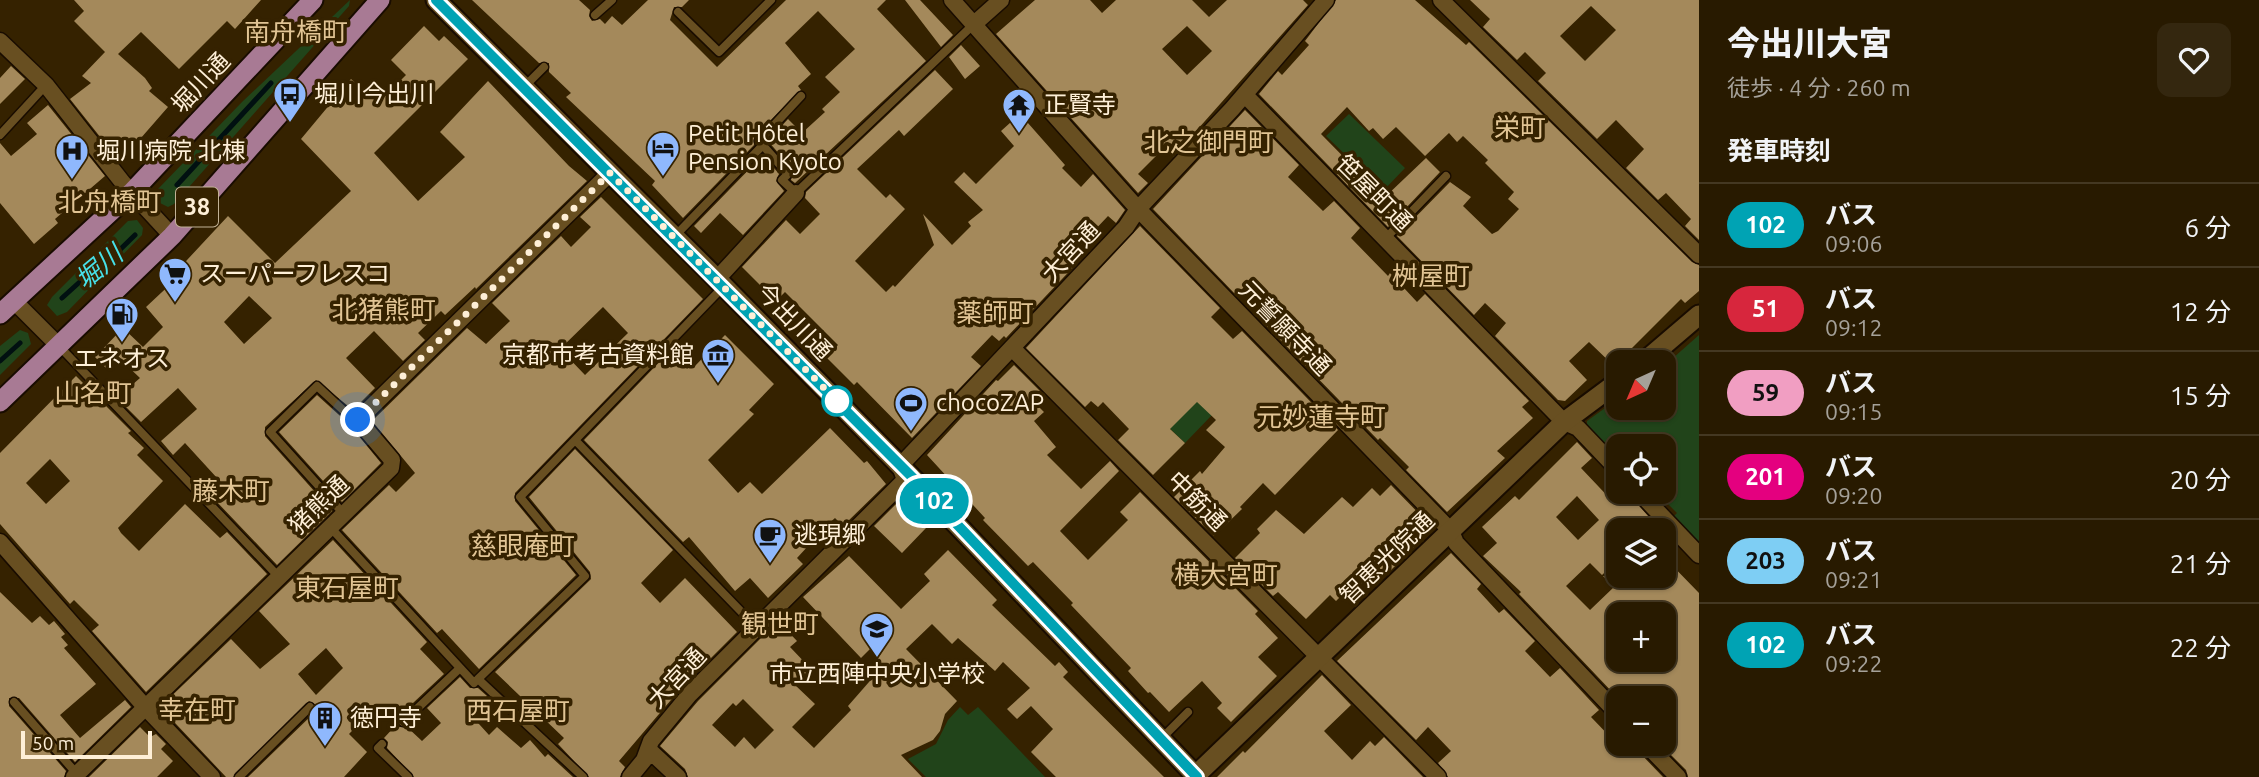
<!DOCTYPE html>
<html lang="ja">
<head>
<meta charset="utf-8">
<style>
	:root { --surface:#281a00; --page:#34270f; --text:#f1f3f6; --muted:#a5a199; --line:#443822 }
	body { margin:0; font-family:Ubuntu,"Noto Sans JP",sans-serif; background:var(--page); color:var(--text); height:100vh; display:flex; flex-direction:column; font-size:26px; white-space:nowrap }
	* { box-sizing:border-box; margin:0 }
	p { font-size:23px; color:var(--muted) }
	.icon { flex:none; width:38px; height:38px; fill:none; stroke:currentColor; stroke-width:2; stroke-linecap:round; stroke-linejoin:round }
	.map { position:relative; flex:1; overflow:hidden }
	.details { display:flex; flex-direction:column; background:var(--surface); width:560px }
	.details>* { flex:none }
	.badge { padding:0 14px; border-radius:23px; font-size:24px; line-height:46px }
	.needle { width:46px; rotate:224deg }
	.controls { position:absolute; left:1606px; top:350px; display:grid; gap:14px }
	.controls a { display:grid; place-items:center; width:70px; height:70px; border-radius:14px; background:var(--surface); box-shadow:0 2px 5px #0004,0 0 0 2px var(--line); font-size:35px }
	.scale { position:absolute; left:21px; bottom:18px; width:131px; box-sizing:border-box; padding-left:7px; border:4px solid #feefd7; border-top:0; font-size:19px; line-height:24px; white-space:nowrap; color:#feefd7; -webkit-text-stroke:5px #352200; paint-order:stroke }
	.you { position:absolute; width:35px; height:35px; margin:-18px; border:5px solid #fff; border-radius:50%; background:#1a73e8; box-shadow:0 0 0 10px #1a73e833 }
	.map>.badge { position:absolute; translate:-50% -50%; box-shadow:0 0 0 4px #fff }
	h2 { padding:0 28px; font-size:26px; line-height:63px }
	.round { display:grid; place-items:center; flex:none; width:74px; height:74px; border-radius:14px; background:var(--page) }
	.summary { display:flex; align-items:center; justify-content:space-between; height:119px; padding:0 28px }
	h1 { font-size:33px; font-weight:800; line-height:52px }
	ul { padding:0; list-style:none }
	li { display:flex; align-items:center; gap:21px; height:84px; padding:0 28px; border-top:2px solid var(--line) }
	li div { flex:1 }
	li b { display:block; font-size:26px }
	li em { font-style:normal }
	li .badge { min-width:77px; font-weight:700; text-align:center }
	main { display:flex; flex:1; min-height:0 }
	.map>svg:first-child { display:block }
</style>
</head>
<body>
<main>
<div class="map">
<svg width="1699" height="777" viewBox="0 0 1699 777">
	<rect width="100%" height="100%" fill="#352200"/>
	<path fill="#21441a" d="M350,0L349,6L174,204L168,207L158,202L155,194L158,189L242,102Z
		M1349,114L1405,168L1383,191L1326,136Z
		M137,220L143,228L142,235L67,312L57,316L47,305L52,297L128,221Z
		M20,330L28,333L31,344L0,375V346Z
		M1699,335V546L1672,518L1677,513L1656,492H1664V446H1619V462L1587,428V421L1619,398V408H1664V366Z
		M1194,398L1212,415L1185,443L1160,419Z
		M960,707L968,715L978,707L1045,777H926L908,759L936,744L948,720Z"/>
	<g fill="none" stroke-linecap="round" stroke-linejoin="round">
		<path stroke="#011011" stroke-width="5" d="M177,185L271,83
			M62,298L83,279L95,274L135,235
			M0,361L20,343"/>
	</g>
	<path fill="#a4895b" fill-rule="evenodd" d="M74,0H261L235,29L227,21L179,69L141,32L118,54L145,78L152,88L149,91L168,107L120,162L70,99L91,83L82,76L105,52L74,21L84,11Z
		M472,0H579L590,10L589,16L592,21L600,19L605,24L612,16L622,25L648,0H689L682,7H674L670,20L717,67L786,0H886L877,9L926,61L795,183L791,180L793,170L768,141L788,119L802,133L825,112L822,109L840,92L825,77L855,49L818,11L785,43L811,74L798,86L801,90L754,137V145L683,218L652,185L655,181L566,97L571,93L549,72V63H539Z
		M905,0H920L953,35L941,47Z
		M1035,0H1090L1102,13L1116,0H1192L1209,17L1227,0H1303L1308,5L1173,157L1164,148L1138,174L1148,183L1138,193L996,34ZM1187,26L1212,51L1187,75L1162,49Z
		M1336,0H1415L1466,45L1469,42L1692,262L1699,265V291L1685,303L1681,299L1614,366L1589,342L1569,361L1587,380L1565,401L1558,400L1495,336L1506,323L1485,303L1474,315L1397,236L1450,182L1471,197L1463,206L1492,234L1498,231L1519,209L1508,199L1514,192L1485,163L1488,160L1463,136L1457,142L1449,133L1425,156L1396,127L1383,139L1373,128L1369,131L1347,107L1321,134L1384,198L1426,158L1440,172L1388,227L1259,94L1278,71L1282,75L1309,45L1305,41Z
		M1470,0H1699V240L1685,226L1691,219L1666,193L1658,200L1626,168L1644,149L1616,120L1597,139L1538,81L1546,73L1525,52L1517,60L1483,27L1490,19ZM1591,6L1616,30L1585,61L1560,36Z
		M424,26L439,41L444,36L468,59L374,153L418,201L465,157L440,132L488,81L569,166L587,181L476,289L475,287L445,315L441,311L418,333L425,340L403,361L374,331L346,358L375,388L353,410L316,380L265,427V436L332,511L277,565L216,501L228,490L185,443L173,455L161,441L197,409L178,388L141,422L117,398L140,378L119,358L107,369L95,357L123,328L143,347L163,327L146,307L177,278L174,274L228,216L275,263L351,191L301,139L351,79L378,103L406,75L391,60ZM249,296L272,318L244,344L224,322Z
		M961,45L980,66L965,79L949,57Z
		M11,66L25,79L0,104V78Z
		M935,70L953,89L904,136L899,130L857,169L886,198L890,194L905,209L855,261L886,292L893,285L895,287L934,245L923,214L952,245L971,226L968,222L983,210L954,182L964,172L976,184L1014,146L1001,131L1020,114L1065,165L1062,168L1081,187L1093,174L1125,210L1116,223L1108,216L1074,252L1081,259L1006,338L1004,336L999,341L992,335L971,357L981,366L912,438L857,382L854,385L826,357L838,345L785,292L776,301L742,267L786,220L800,234L820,214L805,198L806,192Z
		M48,105L105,176L55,219L58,223L34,244L0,203V143L11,156L37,134L27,123Z
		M1245,110L1299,165L1288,177L1323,211L1334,201L1360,228L1351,238L1388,276L1390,273L1417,302L1425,294L1529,401L1522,407L1533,418L1497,451L1505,458L1447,512L1406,470L1409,467L1380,438L1378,440L1256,315L1270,300L1250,281L1236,295L1153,209Z
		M763,155L779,174L776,181L784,191L743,235L720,213L701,233L694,226Z
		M601,197L703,299L515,493V501L576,575L479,669L442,629L437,633L342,530L389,485L396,492L415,473L372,421L467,328L486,344L510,321L492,303L561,236L571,247L591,227L580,217ZM603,307L628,333L585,375L560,349Z
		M1140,226L1220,308L1211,317L1233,339L1242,331L1338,430L1275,495L1263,483L1240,507L1242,509L1214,536L1174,497L1200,471L1202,474L1225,447L1206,430L1216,420L1197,402L1170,429L1185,443L1153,475L1118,440L1129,429L1103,402L1098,407L1091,401L1085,407L1026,348Z
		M725,335L774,384L749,410L754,414L708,460L738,493L750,482L762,494L830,428L864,463L867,461L886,484L843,526L835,518L807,543L809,545L797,558L803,564L768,598L750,578L735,591L689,537L683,542L584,440L670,351L687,369L692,364L694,367Z
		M1014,365L1042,393L1033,401L1044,412L1034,421L1056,447L1047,455L1081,489L1110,461L1119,471L1060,531L1088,560L1128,520L1120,512L1140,492L1258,611L1255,614L1278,638L1258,657L1277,676L1231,722L1217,708L1222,703L1202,681L1169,712L1150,692L1148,693L1128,671L1131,668L1071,605L1073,603L1033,562L1028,566L983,520L985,518L927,455L996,380L998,381Z
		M76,376L131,431L128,433L144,448L137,455L163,481L118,528L121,533L139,551L185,504L220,538L227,532L267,574L146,692L92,631L99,625L74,600L70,604L0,524V453ZM50,459L70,481L46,504L26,483Z
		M317,395L349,424L381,463L342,502L279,432Z
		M1577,442L1592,458L1581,468L1616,505L1628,493L1655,524L1648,530H1619V559L1602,575L1590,563L1566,586L1590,610L1614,587L1603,576H1664V557L1699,593V777H1688L1686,770L1660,744H1664V698H1628L1620,690L1615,695L1519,594L1521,592L1483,556L1497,543L1482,527L1515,496L1519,500ZM1577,496L1599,520L1578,540L1556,517ZM1619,614H1664V623L1673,633L1664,642V660H1619Z
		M575,449L673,550L641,583L660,603L685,578L737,632L682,687L619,761L625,767L620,777H589L558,744L564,738L495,672L591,579L590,572L529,497Z
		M1391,485L1433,528L1376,585L1368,577L1351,594L1347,590L1336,601L1330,595L1306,619L1278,592L1273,596L1235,558L1260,533L1257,529L1276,510L1304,534L1342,497L1353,507L1372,488L1380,496Z
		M897,503L926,528L902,553L874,526Z
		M333,540L427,642L420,649L444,674L398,717L399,727H407L422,741L441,723L427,708L460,677L470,688H478L487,696L469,713L489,735L497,727L521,748L530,740L545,757L548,754L573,777H414L387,748L388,742L384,738L396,725L378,704L349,734L367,752L344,777H248L315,712L316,705L309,701L233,777H226L160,707L231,639L260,669L290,644L259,611ZM326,648L343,668L316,695L298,674Z
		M948,550L997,600L992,605L1055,666L1059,662L1068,672L1063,677L1164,777H1056L1031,752L1053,729L1031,706L1017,719L1007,709L1030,688L1003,662L995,671L958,638L952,644L932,624L906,649L957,701L945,714L940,731L933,740L901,755L922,777H688L685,769L660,746L698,701L778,621L797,641L790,647L811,669L795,685L815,704L792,727L814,748L851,710L848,706L876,674L871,669L893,635L888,631L861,658L803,597L849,556L901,609L930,581L924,574ZM743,699L774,730L755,749L744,737L735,747L712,725L733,703L736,706Z
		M1451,553L1481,584L1477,589L1499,613L1504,609L1535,641L1525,651L1550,677L1560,668L1599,710L1591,717L1617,744H1636L1638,751L1663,777H1448L1438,763L1451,751L1428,727L1416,740L1337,661Z
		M0,592L32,623L40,616L49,625L54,621L65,634L61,637L68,645L64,648L96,684L60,715L80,738L125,700L131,707L75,762L19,698H9V706L66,771L64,777H0Z
		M1322,675L1351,705L1324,731L1352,760L1370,741L1375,746L1384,737L1423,777H1217L1243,751L1245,753Z
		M140,727L150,737L156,734L166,744L161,749L173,761L157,777H89Z"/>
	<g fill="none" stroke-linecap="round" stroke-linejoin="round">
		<defs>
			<path id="service" d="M678,12L719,52L771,0
				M595,15L612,0
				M524,87L544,67
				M801,96L759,141L788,174L782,180L796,193L973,25
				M0,135L46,85
				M674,237L763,145
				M1386,238L1446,176
				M59,346L279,577
				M575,440L757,628
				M343,513L270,432L317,386L356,422
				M330,527L474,683L478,679L583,777
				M478,679L585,576L520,497L724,286
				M14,702L77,774
				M403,722L460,668
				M1161,739L1188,712
				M382,744L378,748L408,777
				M239,777L310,707"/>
			<path id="minor" d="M952,0L1138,209L1451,531L1456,543L1619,715
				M1441,0L1699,255
				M973,25L1001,0
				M0,41L46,85L123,183L172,236
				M1245,95L1564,422L1578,428L1619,471
				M717,279L796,193
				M14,301L59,346
				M1012,348L1438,777
				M1639,492L1699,555
				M0,542L146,708L212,777
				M1646,744L1678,777
				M648,749L678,777
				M74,777L391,468L392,460L358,420L610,173
				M630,777L644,760L651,741L690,694L905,480L900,466L1126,227L1138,209L1232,109L1326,0"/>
			<path id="tertiary" d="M1644,362L1699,315
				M1194,777L1564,422L1619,381"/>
			<path id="secondary" d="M436,0L708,270L923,489L1197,777"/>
			<path id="primary" d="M0,314L132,192L313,0
				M0,402L172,236L380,0"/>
		</defs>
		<use href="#service" stroke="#190c00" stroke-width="11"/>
		<use href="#minor" stroke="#190c00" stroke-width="19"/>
		<use href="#tertiary" stroke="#190c00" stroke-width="23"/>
		<use href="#secondary" stroke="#190c00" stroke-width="23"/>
		<use href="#primary" stroke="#190c00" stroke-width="23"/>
		<use href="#service" stroke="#684f21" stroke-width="8"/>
		<use href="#minor" stroke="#684f21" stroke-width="16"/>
		<use href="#tertiary" stroke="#684f21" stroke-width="19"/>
		<use href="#secondary" stroke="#684f21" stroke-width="19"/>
		<use href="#primary" stroke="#a87a94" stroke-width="19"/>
	</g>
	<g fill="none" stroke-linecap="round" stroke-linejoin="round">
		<defs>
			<path id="line" d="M436,0L912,477L1197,777"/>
		</defs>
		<use href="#line" stroke="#fff" stroke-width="16"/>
		<use href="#line" stroke="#00a3b4" stroke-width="10"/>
		<path stroke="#feefd7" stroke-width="7" stroke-dasharray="0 12.6" d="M358,420L610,173L837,401"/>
	</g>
	<defs>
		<symbol id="bus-pin" viewBox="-11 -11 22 30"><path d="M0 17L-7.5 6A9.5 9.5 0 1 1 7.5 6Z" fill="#8fb8fd" stroke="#352200"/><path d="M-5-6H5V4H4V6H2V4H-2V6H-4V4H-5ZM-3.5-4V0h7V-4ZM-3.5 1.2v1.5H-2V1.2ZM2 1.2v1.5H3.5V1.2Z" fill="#111"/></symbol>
		<symbol id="temple-pin" viewBox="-11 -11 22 30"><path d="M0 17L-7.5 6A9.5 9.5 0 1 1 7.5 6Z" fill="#8fb8fd" stroke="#352200"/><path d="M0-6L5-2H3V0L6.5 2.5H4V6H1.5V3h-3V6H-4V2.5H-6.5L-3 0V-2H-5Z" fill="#111"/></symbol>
		<symbol id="hotel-pin" viewBox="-11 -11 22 30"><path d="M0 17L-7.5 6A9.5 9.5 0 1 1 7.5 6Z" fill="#8fb8fd" stroke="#352200"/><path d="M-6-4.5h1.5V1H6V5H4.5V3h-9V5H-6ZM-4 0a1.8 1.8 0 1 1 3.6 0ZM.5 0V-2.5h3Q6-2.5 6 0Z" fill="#111"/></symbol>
		<symbol id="hospital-pin" viewBox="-11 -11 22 30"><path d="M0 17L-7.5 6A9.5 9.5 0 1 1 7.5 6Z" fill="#8fb8fd" stroke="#352200"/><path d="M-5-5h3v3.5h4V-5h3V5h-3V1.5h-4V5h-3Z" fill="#111"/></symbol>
		<symbol id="supermarket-pin" viewBox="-11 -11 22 30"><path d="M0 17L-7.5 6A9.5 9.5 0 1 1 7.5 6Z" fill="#8fb8fd" stroke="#352200"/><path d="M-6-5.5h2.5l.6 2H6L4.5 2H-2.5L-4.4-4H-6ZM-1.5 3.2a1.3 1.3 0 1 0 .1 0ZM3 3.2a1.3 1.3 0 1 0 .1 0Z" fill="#111"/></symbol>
		<symbol id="fuel-pin" viewBox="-11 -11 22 30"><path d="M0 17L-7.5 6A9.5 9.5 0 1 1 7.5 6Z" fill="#8fb8fd" stroke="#352200"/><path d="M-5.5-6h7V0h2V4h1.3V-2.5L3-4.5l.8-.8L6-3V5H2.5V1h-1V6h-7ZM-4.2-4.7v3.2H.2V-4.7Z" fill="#111"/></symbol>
		<symbol id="museum-pin" viewBox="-11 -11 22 30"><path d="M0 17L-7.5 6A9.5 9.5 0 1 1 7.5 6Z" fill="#8fb8fd" stroke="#352200"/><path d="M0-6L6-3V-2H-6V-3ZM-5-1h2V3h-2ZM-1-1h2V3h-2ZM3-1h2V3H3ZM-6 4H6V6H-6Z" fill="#111"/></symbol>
		<symbol id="stadium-pin" viewBox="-11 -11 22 30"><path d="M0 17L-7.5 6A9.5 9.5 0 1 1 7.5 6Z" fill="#8fb8fd" stroke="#352200"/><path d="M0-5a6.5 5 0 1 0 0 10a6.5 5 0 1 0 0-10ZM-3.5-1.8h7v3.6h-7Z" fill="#111"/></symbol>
		<symbol id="cafe-pin" viewBox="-11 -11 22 30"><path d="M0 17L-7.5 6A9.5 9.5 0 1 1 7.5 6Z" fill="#8fb8fd" stroke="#352200"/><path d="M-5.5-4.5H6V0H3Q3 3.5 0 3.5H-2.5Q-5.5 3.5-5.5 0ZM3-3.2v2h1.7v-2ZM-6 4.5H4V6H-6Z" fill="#111"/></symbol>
		<symbol id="school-pin" viewBox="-11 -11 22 30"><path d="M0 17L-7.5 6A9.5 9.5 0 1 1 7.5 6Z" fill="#8fb8fd" stroke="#352200"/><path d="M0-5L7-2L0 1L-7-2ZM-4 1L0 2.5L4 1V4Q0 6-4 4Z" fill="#111"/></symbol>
		<symbol id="building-pin" viewBox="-11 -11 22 30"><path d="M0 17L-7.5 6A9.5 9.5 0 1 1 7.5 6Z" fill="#8fb8fd" stroke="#352200"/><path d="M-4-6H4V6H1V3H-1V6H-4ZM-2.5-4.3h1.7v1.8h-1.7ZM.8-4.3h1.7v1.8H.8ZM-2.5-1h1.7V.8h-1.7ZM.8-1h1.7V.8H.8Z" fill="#111"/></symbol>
	</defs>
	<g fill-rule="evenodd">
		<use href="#bus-pin" x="271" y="75" width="38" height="52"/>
		<use href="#temple-pin" x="1000" y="86" width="38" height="52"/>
		<use href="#hotel-pin" x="644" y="129" width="38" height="52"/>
		<use href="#hospital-pin" x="53" y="132" width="38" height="52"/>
		<use href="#supermarket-pin" x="156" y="255" width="38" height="52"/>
		<use href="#fuel-pin" x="103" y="295" width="38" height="52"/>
		<use href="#museum-pin" x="699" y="336" width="38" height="52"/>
		<use href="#stadium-pin" x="892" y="384" width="38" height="52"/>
		<use href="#cafe-pin" x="751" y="516" width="38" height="52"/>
		<use href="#school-pin" x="858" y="610" width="38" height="52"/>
		<use href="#building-pin" x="306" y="699" width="38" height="52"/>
	</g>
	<circle fill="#fff" stroke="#00a3b4" stroke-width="3.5" cx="837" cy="401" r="14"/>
	<g text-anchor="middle" stroke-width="7" stroke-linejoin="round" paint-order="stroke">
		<rect fill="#352200" stroke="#c2b296" stroke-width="2" x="176" y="187.5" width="42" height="39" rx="5"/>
		<g font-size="23" font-weight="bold" fill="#feefd7">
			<text x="197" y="215">38</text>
		</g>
		<g font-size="24" fill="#feefd7" stroke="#352200">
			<text transform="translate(201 83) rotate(-47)" y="8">堀川通</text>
			<text transform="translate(1374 193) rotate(45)" y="8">笹屋町通</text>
			<text transform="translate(1071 252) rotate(-47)" y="8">大宮通</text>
			<text transform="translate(794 322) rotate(46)" y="8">今出川通</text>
			<text transform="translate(1285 328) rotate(46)" y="8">元誓願寺通</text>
			<text transform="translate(1197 501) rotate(45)" y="8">中筋通</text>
			<text transform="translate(319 505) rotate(-44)" y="8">猪熊通</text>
			<text transform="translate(1387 558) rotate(-44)" y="8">智恵光院通</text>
			<text transform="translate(677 678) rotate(-47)" y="8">大宮通</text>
		</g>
		<g font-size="24" fill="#feefd7" stroke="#352200" text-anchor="start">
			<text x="314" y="102">堀川今出川</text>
			<text x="1044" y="113">正賢寺</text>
			<text x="688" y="142">Petit Hôtel<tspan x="688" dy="28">Pension Kyoto</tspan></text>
			<text x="96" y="159">堀川病院 北棟</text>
			<text x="200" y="282">スーパーフレスコ</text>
			<text x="694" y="363" text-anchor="end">京都市考古資料館</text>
			<text x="122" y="367" text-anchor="middle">エネオス</text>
			<text x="936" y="411">chocoZAP</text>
			<text x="794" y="543">逃現郷</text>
			<text x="877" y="682" text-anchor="middle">市立西陣中央小学校</text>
			<text x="350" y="726">徳円寺</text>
		</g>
		<g font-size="26" fill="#e1c494" stroke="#352200">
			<text x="296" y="41">南舟橋町</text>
			<text x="1520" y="137">栄町</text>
			<text x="1209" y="151">北之御門町</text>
			<text x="110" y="211">北舟橋町</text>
			<text x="1431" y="285">桝屋町</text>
			<text x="384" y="319">北猪熊町</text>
			<text x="995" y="322">薬師町</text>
			<text x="93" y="402">山名町</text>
			<text x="1321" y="426">元妙蓮寺町</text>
			<text x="231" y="500">藤木町</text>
			<text x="523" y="555">慈眼庵町</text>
			<text x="1226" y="584">横大宮町</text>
			<text x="347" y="597">東石屋町</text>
			<text x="780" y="633">観世町</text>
			<text x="197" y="719">幸在町</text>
			<text x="518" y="720">西石屋町</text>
		</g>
		<g font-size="26" font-style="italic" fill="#47e1e9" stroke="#352200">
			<text transform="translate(99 267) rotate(-40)" y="9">堀川</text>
		</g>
	</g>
</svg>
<div class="controls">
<a><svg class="needle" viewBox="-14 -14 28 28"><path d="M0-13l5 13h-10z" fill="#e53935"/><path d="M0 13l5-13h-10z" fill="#a5a199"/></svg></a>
<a><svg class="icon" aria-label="locate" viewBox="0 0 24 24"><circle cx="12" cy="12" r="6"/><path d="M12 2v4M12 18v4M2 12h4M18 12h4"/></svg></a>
<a><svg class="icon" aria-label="layers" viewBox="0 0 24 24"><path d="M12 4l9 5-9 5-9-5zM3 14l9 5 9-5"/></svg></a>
<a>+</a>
<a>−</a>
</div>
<div class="scale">50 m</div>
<div class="you" style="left:358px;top:420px"></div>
<b class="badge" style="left:934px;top:501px;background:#00a3b4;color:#fff">102</b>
</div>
<section class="details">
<div class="summary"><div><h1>今出川大宮</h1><p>徒歩 · 4 分 · 260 m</p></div><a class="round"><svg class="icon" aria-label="heart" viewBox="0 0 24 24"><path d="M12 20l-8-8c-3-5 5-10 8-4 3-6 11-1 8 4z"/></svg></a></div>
<h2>発車時刻</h2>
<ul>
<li><span class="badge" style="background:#00a3b4;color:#fff">102</span><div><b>バス</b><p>09:06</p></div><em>6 分</em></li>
<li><span class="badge" style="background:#d7263d;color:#fff">51</span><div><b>バス</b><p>09:12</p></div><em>12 分</em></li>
<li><span class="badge" style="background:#f19ec2;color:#111">59</span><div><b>バス</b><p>09:15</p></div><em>15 分</em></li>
<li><span class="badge" style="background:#e4007f;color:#fff">201</span><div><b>バス</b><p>09:20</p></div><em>20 分</em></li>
<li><span class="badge" style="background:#7ecef4;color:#111">203</span><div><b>バス</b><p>09:21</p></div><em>21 分</em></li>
<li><span class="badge" style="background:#00a3b4;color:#fff">102</span><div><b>バス</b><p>09:22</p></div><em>22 分</em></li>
</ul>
</section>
</main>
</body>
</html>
